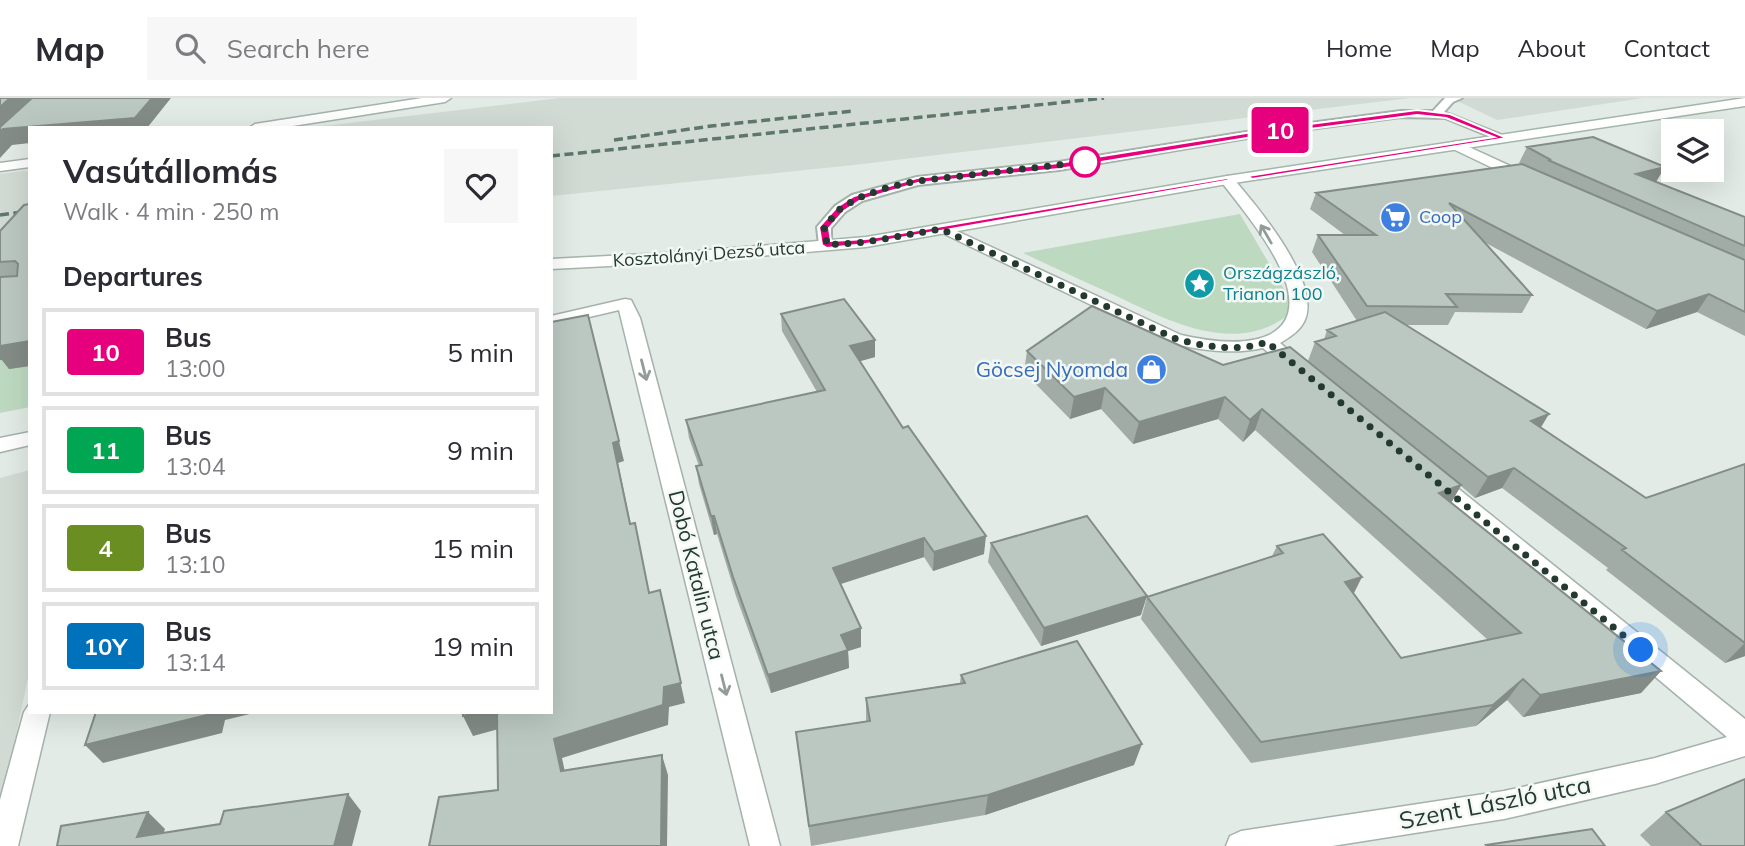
<!DOCTYPE html>
<html lang="en">
<head>
<meta charset="utf-8">
<style>
	:root { --surface:#fff; --page:#f7f7f7; --text:#2b2b33; --muted:#7c7c81; --line:#e1e1e2 }
	body { margin:0; font-family:Mulish,sans-serif; background:var(--page); color:var(--text); height:100vh; display:flex; flex-direction:column; font-size:26px; white-space:nowrap }
	* { box-sizing:border-box; margin:0 }
	p { font-size:23px; color:var(--muted) }
	.icon { flex:none; width:38px; height:38px; fill:none; stroke:currentColor; stroke-width:2; stroke-linecap:round; stroke-linejoin:round }
	.map { position:relative; flex:1; overflow:hidden }
	.sheet { position:absolute; left:28px; top:28px; width:525px; height:588px; display:flex; flex-direction:column; background:var(--surface); border-radius:0px; box-shadow:0 7px 28px #0002 }
	.sheet>* { flex:none }
	.badge { padding:0 14px; border-radius:5px; font-size:24px; line-height:46px }
	.buttons { position:absolute; left:1661px; top:21px; display:grid; gap:14px }
	.buttons a { display:grid; place-items:center; width:63px; height:63px; border-radius:0px; background:var(--surface); box-shadow:0 7px 28px #0002; font-size:35px }
	.you { position:absolute; width:35px; height:35px; margin:-18px; border:5px solid #fff; border-radius:50%; background:#1a73e8; box-shadow:0 0 0 10px #1a73e833 }
	.map>.badge { position:absolute; translate:-50% -50%; box-shadow:0 0 0 4px #fff }
	h2 { padding:0 35px; font-size:26px; line-height:63px }
	.round { display:grid; place-items:center; flex:none; width:74px; height:74px; border-radius:0px; background:var(--page) }
	.headline { display:flex; align-items:center; justify-content:space-between; height:119px; padding:0 35px }
	h1 { font-size:33px; font-weight:700; line-height:52px }
	ul { padding:0; list-style:none }
	li { display:flex; align-items:center; gap:21px; height:88px; margin:0 14px 10px; padding:0 21px; border:4px solid var(--line); border-radius:0px }
	li div { flex:1 }
	li b { display:block; font-size:26px }
	li em { font-style:normal }
	li .badge { min-width:77px; font-weight:700; text-align:center }
	header { display:flex; align-items:center; gap:42px; box-sizing:border-box; height:98px; padding:0 35px; background:var(--surface); border-bottom:2px solid var(--line) }
	header strong { font-size:33px }
	nav { display:flex; gap:38px; margin-inline-start:auto; font-size:24px }
	.search { width:490px; height:63px; background:var(--page); display:flex; align-items:center; gap:18px; box-sizing:border-box; padding:0 24px; border-radius:0px; color:var(--muted); font-size:26px }
	.map>svg:first-child { display:block }
</style>
</head>
<body>
<header>
<strong>Map</strong>
<div class="search"><svg class="icon" aria-label="search" viewBox="0 0 24 24"><circle cx="10" cy="10" r="6"/><path d="M15 15l6 6"/></svg>Search here</div>
<nav><a>Home</a><a>Map</a><a>About</a><a>Contact</a></nav>
</header>
<div class="map">
<svg width="1745" height="748" viewBox="0 0 1745 748">
	<rect width="100%" height="100%" fill="#e2ebe6"/>
	<path fill="#d1dbd4" d="M560,0H1410L854,67L551,98V30H307Z
		M1451,0H1643L1497,22Z
		M30,72V169L0,171V76Z
		M30,372V570L0,714V380Z"/>
	<path fill="#bddac0" d="M1240,116L1291,203L1288,217C1234,259 1165,221 1112,196C1082,183 1053,169 1023,155Z
		M30,212V309L0,315V216Z"/>
	<g fill="none" stroke-linecap="round" stroke-linejoin="round">
		<defs>
			<path id="service" d="M1445,0H1462L1453,4L1444,14L1509,40L1499,42L1445,20L1401,19L1265,37L1059,72L918,87L862,103L845,114L831,130V150L826,151L819,147L817,129L835,108L852,97L917,79L1059,64L1265,31L1401,13H1433Z"/>
			<path id="minor" d="M422,0H451L445,4L280,30H249L255,26Z
				M1456,43L1532,78L1534,81L1532,84H1522L1451,50L1450,47Z
				M30,61V69L0,73V65Z
				M1227,78L1232,79C1256,107 1318,180 1306,219C1302,232 1290,239 1280,245L1304,265L1306,269L1304,273H1290L1263,250C1232,257 1200,252 1170,245L934,131L941,127L946,128L1181,237C1208,243 1246,249 1271,236C1326,205 1243,113 1220,82Z
				M625,201L631,202L640,220L780,748H750L619,212L551,228V218Z
				M1433,374L1440,376L1745,621V658L1655,686L1504,721L1332,748H1226L1230,738L1241,733L1504,693L1655,660L1727,639L1426,386L1422,381L1426,376Z
				M30,605V614H50L18,748H0V702L24,614Z"/>
			<path id="tertiary" d="M30,334V347L0,354V340Z"/>
			<path id="secondary" d="M1745,0V8L1227,86L866,149L686,164L551,171V161L686,154L866,139L1227,78Z"/>
		</defs>
		<use href="#service" stroke="#a5b2ac" stroke-width="4"/>
		<use href="#minor" stroke="#a5b2ac" stroke-width="3"/>
		<use href="#tertiary" stroke="#a5b2ac" stroke-width="3"/>
		<use href="#secondary" stroke="#a2b6ab" stroke-width="3"/>
		<use href="#service" fill="#fff" fill-rule="evenodd"/>
		<use href="#minor" fill="#fff" fill-rule="evenodd"/>
		<use href="#tertiary" fill="#fff" fill-rule="evenodd"/>
		<use href="#secondary" fill="#fff" fill-rule="evenodd"/>
		<path stroke="#5e766b" stroke-width="3.5" stroke-dasharray="9 4.5" stroke-linecap="butt" d="M614,42L711,28L853,13
			M551,58L1104,0
			M0,117L30,113"/>
	</g>
	<path fill="#a1aca6" d="M1527,49L1665,69L1656,84L1745,119V238L1697,214L1646,231L1484,144L1532,197L1522,215L1455,214L1448,227H1405L1541,329L1646,400L1745,366V558L1725,565L1606,472L1608,470L1502,390L1475,400L1461,388L1451,405L1661,573L1641,595L1523,619L1507,602L1476,628L1251,665L1141,521L1147,499L1272,458L1277,448L1354,495L1401,560L1488,542L1255,332L1243,344L1218,321L1133,346L1101,311L1070,321L1024,274L1027,253L1223,267L1308,263L1315,244L1324,242L1327,232L1357,223L1312,154L1318,137H1345L1310,111L1316,95L1521,66L1519,65Z
		M30,106V268L9,271L2,262H0V133Z
		M781,216L875,259L860,263L984,456L933,473L924,459L841,486L861,549L848,553L849,570L771,595L736,498L717,436L714,437L699,386L696,368H699L689,340L686,322L817,294L782,233Z
		M991,445L1141,517L1041,548L988,464Z
		M961,577L1134,667L985,717L811,748L796,634L866,623V600L960,585Z
		M1666,714L1745,748H1651L1640,737Z"/>
	<path fill="#838c87" d="M10,0H35L0,32V9Z
		M152,0H171L147,30H30V45L12,47L0,60V34L3,31Z
		M1665,69L1655,85L1636,76Z
		M1709,196L1697,214L1646,231L1657,213Z
		M0,239L30,243V268L9,271L2,262H0Z
		M875,242V259L850,266V248Z
		M1105,290L1101,311L1070,321L1074,299Z
		M1225,299L1218,321L1133,346L1139,324Z
		M1262,311L1255,332L1243,344L1250,322Z
		M1549,316L1537,336L1531,323Z
		M619,343L624,363L618,365L635,446L613,345Z
		M1514,370L1502,390L1475,400L1488,379Z
		M1461,387L1449,409L1439,395Z
		M711,418H714L717,436L714,437Z
		M986,438L984,456L933,473L934,454Z
		M924,440V459L834,488L833,470Z
		M1362,479L1351,501L1345,484Z
		M660,492L685,605L669,609L668,627L562,660L569,693L561,673L554,641Z
		M1147,498L1141,517L1041,548L1044,530Z
		M861,530V549L848,553L849,570L771,595L768,577L841,537Z
		M1745,545V558L1725,565Z
		M1661,573L1641,595L1523,619L1540,597Z
		M1523,581L1507,602L1476,628L1493,607Z
		M208,614H258L225,622L222,635L103,665L85,647Z
		M478,614H499L506,629L473,638L463,618Z
		M1142,646L1134,667L985,717L988,697Z
		M662,657L668,677L667,748H661Z
		M348,696L361,713L352,748H334Z
		M148,714L165,731L159,748L137,739Z"/>
	<path fill="#bbc8c1" stroke="#838c87" stroke-width="2" d="M0,0H10L0,9Z
		M32,0H152L135,20L3,31L0,34V29Z
		M1593,39L1665,69L1636,76L1745,119V148L1548,62H1551L1527,49Z
		M1522,66L1745,162V214L1709,196L1657,213L1449,105L1532,197L1446,196L1457,209L1367,208L1318,137H1376L1316,95Z
		M30,106V243L0,248V179L17,178L18,166L15,163L0,164V133L24,107Z
		M844,201L875,242L850,248L903,330L908,328L986,438L934,454L924,440L833,470L861,530L841,537L848,552L768,577L733,479L714,418H711L696,368L702,367L686,322L825,292L781,216Z
		M1092,208L1223,267L1290,249L1461,387L1439,395L1661,573L1540,597L1523,581L1493,607L1261,644L1147,499L1283,455L1277,448L1323,436L1362,479L1345,484L1401,560L1521,535L1262,311L1250,322L1225,299L1139,324L1105,290L1074,299L1027,253Z
		M1385,214L1549,316L1531,323L1646,400L1745,366V545L1622,452L1626,450L1514,370L1488,379L1315,244L1336,238L1327,232Z
		M588,217L619,343L613,345L630,426L635,425L649,495L660,492L681,585L664,589L663,607L554,641L561,673L662,657L661,748H429L439,699L498,692L497,614H551V224Z
		M1087,418L1147,498L1044,530L991,445Z
		M1077,543L1142,646L988,697L809,728L796,634L870,623L866,600L965,585L961,577Z
		M96,614H208L207,617L85,647Z
		M463,614H478L463,618Z
		M1745,681V748H1702L1666,714Z
		M348,696L334,748H57L61,728L148,714L137,739L220,726L224,713Z
		M1592,731L1605,748H1487L1486,747Z"/>
	<defs><path id="oneway-shaft" d="M-6 0H5M1.5-3L5.5 0L1.5 3" fill="none" stroke-width="1.6" stroke-linecap="round" stroke-linejoin="round" transform="scale(1.75)"/></defs>
	<g stroke="#929c98">
		<use href="#oneway-shaft" transform="translate(1266 136) rotate(-120)"/>
		<use href="#oneway-shaft" transform="translate(644 272) rotate(76)"/>
		<use href="#oneway-shaft" transform="translate(724 587) rotate(76)"/>
	</g>
	<path fill="#e6007e" stroke="#fff" stroke-width="2" d="M1417,12L1450,16L1507,40L1252,81L1248,78L1494,39L1446,20L1417,17L1265,37L1059,71L918,85L861,102L844,113L829,130L831,143L866,141L1227,80L1231,82L866,146L827,150L822,147L819,129L837,109L854,98L917,80L1059,65L1265,32Z"/>
	<g fill="none" stroke-linecap="round" stroke-linejoin="round">
		<path stroke="#243a30" stroke-width="7" stroke-dasharray="0 12.6" d="M1085,64L917,83L889,89L858,100L840,111L824,129L827,147L866,144L941,131L1176,241C1206,249 1237,254 1267,244L1641,552"/>
	</g>
	<defs>
		<symbol id="supermarket-disc" viewBox="-11 -11 22 22"><circle r="9.5" fill="#3f7fe0" stroke="#f3f8f4"/><path d="M-6-5.5h2.5l.6 2H6L4.5 2H-2.5L-4.4-4H-6ZM-1.5 3.2a1.3 1.3 0 1 0 .1 0ZM3 3.2a1.3 1.3 0 1 0 .1 0Z" fill="#fff"/></symbol>
		<symbol id="sight-disc" viewBox="-11 -11 22 22"><circle r="9.5" fill="#0f9aa8" stroke="#f3f8f4"/><path d="M0-6L1.8-2.2L6-1.7L2.9 1.2L3.7 5.4L0 3.3L-3.7 5.4L-2.9 1.2L-6-1.7L-1.8-2.2Z" fill="#fff"/></symbol>
		<symbol id="shop-disc" viewBox="-11 -11 22 22"><circle r="9.5" fill="#3f7fe0" stroke="#f3f8f4"/><path d="M-5-2.5h2.3a2.7 3.5 0 0 1 5.4 0H5L5.5 6h-11ZM-1.5-2.5h3a1.5 2.3 0 0 0-3 0Z" fill="#fff"/></symbol>
	</defs>
	<g fill-rule="evenodd">
		<use href="#supermarket-disc" x="1378" y="102" width="35" height="35"/>
		<use href="#sight-disc" x="1182" y="168" width="35" height="35"/>
		<use href="#shop-disc" x="1134" y="254" width="35" height="35"/>
	</g>
	<circle fill="#fff" stroke="#e6007e" stroke-width="3.5" cx="1085" cy="64" r="14"/>
	<g text-anchor="middle" stroke-width="5" stroke-linejoin="round" paint-order="stroke">
		<g font-size="18" fill="#366cbe" stroke="#f3f8f4" text-anchor="start">
			<text x="1419" y="125">Coop</text>
		</g>
		<g font-size="18" fill="#243a30" stroke="#f3f8f4">
			<text transform="translate(709 156) rotate(-4)" y="6">Kosztolányi Dezső utca</text>
		</g>
		<g font-size="18" fill="#0d838f" stroke="#f3f8f4" text-anchor="start">
			<text x="1223" y="181">Országzászló,<tspan x="1223" dy="21">Trianon 100</tspan></text>
		</g>
		<g font-size="21" fill="#366cbe" stroke="#f3f8f4" text-anchor="end">
			<text x="1128" y="279">Göcsej Nyomda</text>
		</g>
		<g font-size="21" fill="#243a30" stroke="#f3f8f4">
			<text transform="translate(696 477) rotate(76)" y="7">Dobó Katalin utca</text>
		</g>
		<g font-size="24" fill="#243a30" stroke="#f3f8f4">
			<text transform="translate(1495 705) rotate(-11)" y="8">Szent László utca</text>
		</g>
	</g>
</svg>
<div class="buttons">
<a><svg class="icon" aria-label="layers" viewBox="0 0 24 24"><path d="M12 4l9 5-9 5-9-5zM3 14l9 5 9-5"/></svg></a>
</div>
<div class="you" style="left:1641px;top:552px"></div>
<b class="badge" style="left:1280px;top:32px;background:#e6007e;color:#fff">10</b>
<section class="sheet">
<div class="headline"><div><h1>Vasútállomás</h1><p>Walk · 4 min · 250 m</p></div><a class="round"><svg class="icon" aria-label="heart" viewBox="0 0 24 24"><path d="M12 20l-8-8c-3-5 5-10 8-4 3-6 11-1 8 4z"/></svg></a></div>
<h2>Departures</h2>
<ul>
<li><span class="badge" style="background:#e6007e;color:#fff">10</span><div><b>Bus</b><p>13:00</p></div><em>5 min</em></li>
<li><span class="badge" style="background:#00a651;color:#fff">11</span><div><b>Bus</b><p>13:04</p></div><em>9 min</em></li>
<li><span class="badge" style="background:#6b8e23;color:#fff">4</span><div><b>Bus</b><p>13:10</p></div><em>15 min</em></li>
<li><span class="badge" style="background:#0072bc;color:#fff">10Y</span><div><b>Bus</b><p>13:14</p></div><em>19 min</em></li>
</ul>
</section>
</div>
</body>
</html>
